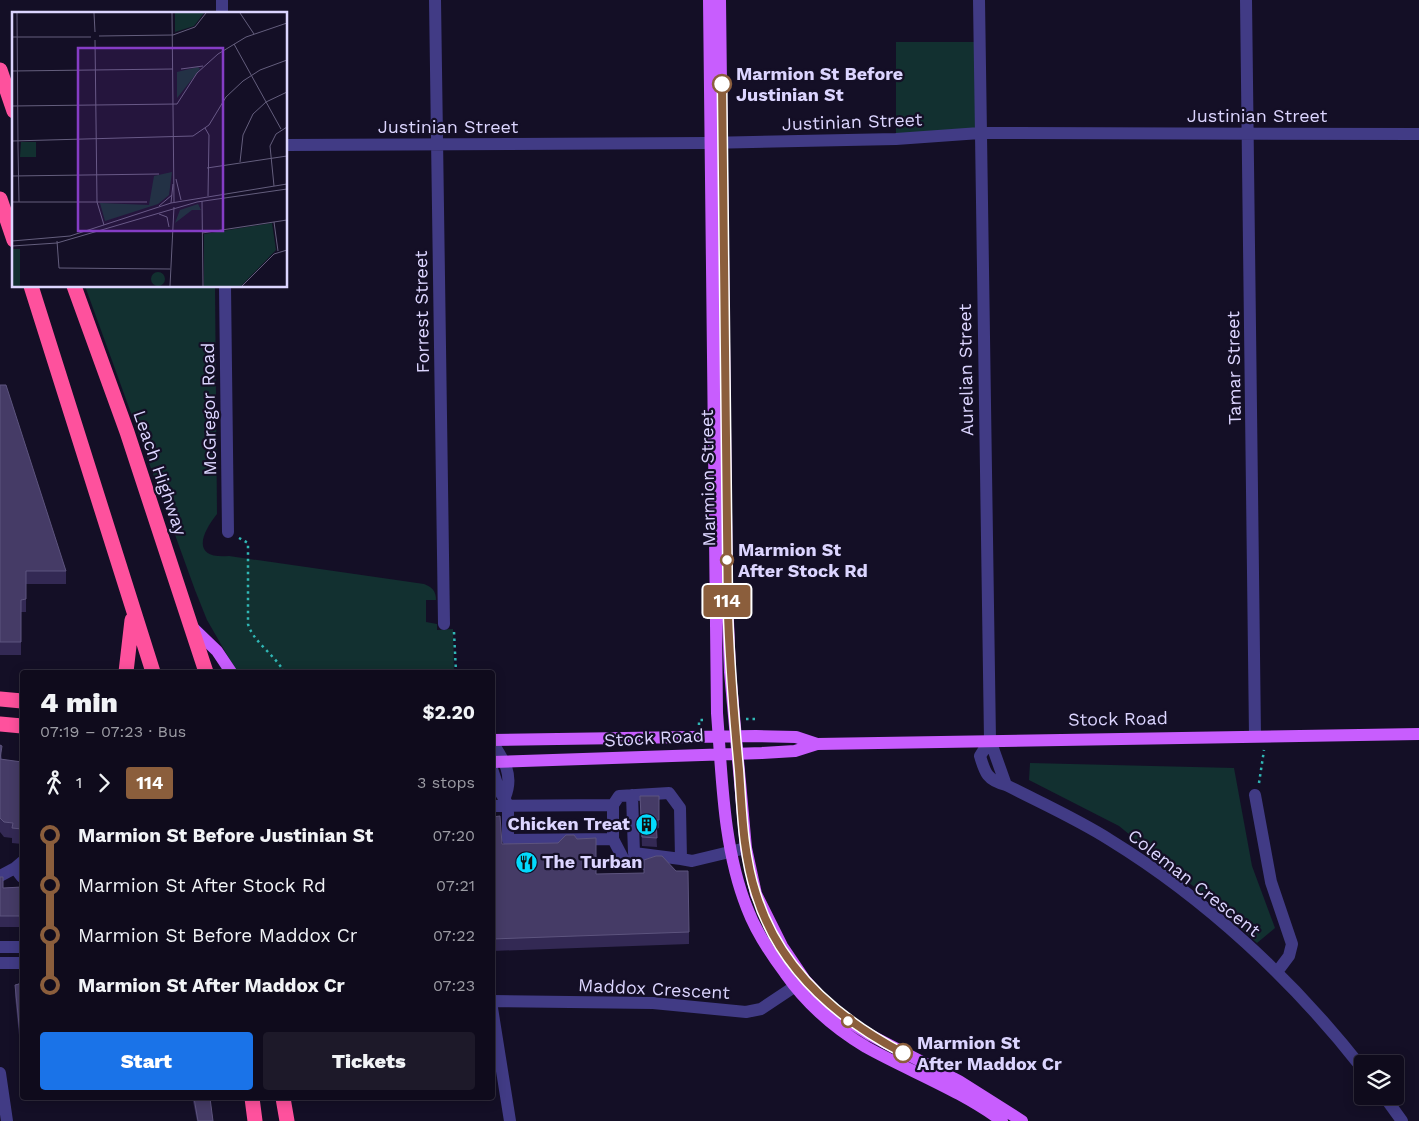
<!DOCTYPE html>
<html lang="en">
<head>
<meta charset="utf-8">
<style>
	:root { --surface:#0f0b1c; --page:#1d1929; --text:#f1f3f6; --muted:#9b9ba3; --line:#2f2b3b; --accent:#1a73e8 }
	body { margin:0; font-family:"Work Sans",sans-serif; background:var(--page); color:var(--text); height:100vh; display:flex; flex-direction:column; font-size:19px; white-space:nowrap }
	* { box-sizing:border-box; margin:0 }
	p { font-size:16px; color:var(--muted) }
	.icon { flex:none; width:28px; height:28px; fill:none; stroke:currentColor; stroke-width:2; stroke-linecap:round; stroke-linejoin:round }
	.map { position:relative; flex:1; overflow:hidden }
	.side { position:absolute; left:20px; top:670px; width:475px; height:430px; display:flex; flex-direction:column; background:var(--surface); border-radius:5px; box-shadow:0 2px 12px #0003,0 0 0 1px var(--line) }
	.side>* { flex:none }
	.badge { padding:0 10px; border-radius:4px; font-size:18px; line-height:32px }
	.fabs { position:absolute; left:1354px; top:1055px; display:grid; gap:10px }
	.fabs a { display:grid; place-items:center; width:50px; height:50px; border-radius:5px; background:var(--surface); box-shadow:0 2px 12px #0003,0 0 0 1px var(--line); font-size:25px }
	.map>.badge { position:absolute; translate:-50% -50%; box-shadow:0 0 0 2px #fff }
	.legs { display:flex; align-items:center; gap:8px; height:55px; padding:0 20px; font-size:16px }
	.legs p { margin-inline-start:auto }
	.headline { display:flex; align-items:center; justify-content:space-between; height:85px; padding:0 20px }
	h1 { font-size:28px; font-weight:800; line-height:38px }
	.cta { display:flex; gap:10px; margin-top:auto; padding:10px 20px }
	.cta a { flex:1; height:58px; border-radius:5px; background:var(--accent); color:#fff; font-size:20px; font-weight:800; line-height:58px; text-align:center }
	.cta a+a { background:var(--page); color:var(--text) }
	ul { padding:0 20px; list-style:none }
	li { display:flex; align-items:center; gap:18px; height:50px; font-size:19px }
	li i { display:grid; place-items:center; width:8px; height:100%; margin:0 6px; background:currentColor }
	li i::after { content:''; width:12px; height:12px; margin:-6px; border:4px solid; border-radius:50%; background:var(--surface) }
	li p { margin-inline-start:auto }
	li:first-child i { background:linear-gradient(#0000 50%,currentColor 0) }
	li:last-child i { background:linear-gradient(currentColor 50%,#0000 0) }
	.map>svg:first-child { display:block }
</style>
</head>
<body>
<div class="map">
<svg width="1419" height="1121" viewBox="0 0 1419 1121">
	<rect width="100%" height="100%" fill="#140f26"/>
	<path fill="#123030" d="M896,42H980V133L896,139Z
		M85,286H215L217,514C201,534 191,559 229,556L424,584C432,587 436,591 436,600H426V622L437,624V630L453,629L454,672H237L207,620L195,590Z
		M1030,763L1234,768L1252,866L1275,928L1257,943L1203,894L1119,826L1029,780Z"/>
	<g fill="none" stroke-linecap="round" stroke-linejoin="round">
		<path stroke="#30b7b5" stroke-width="2.5" stroke-dasharray="2.5 4" stroke-linecap="butt" d="M239,538L248,543V624C252,640 274,655 283,670
			M454,632L456,672
			M282,672L283,670L285,672
			M746,719H755V722
			M699,725V720H706
			M1259,783L1264,750"/>
		<path stroke="#413b85" stroke-width="12" d="M222,0V14
			M435,0L444,624
			M979,0L990,740L1006,785
			M1246,0L1255,736
			M286,145L706,143L896,139L980,133L1419,134
			M225,286L228,532
			M990,740L980,756C985,773 987,780 1006,785C1041,803 1077,819 1110,840C1206,899 1293,980 1362,1068
			M492,742C504,760 514,775 505,797
			M492,769L499,790L508,805V840L613,839V805
			M632,795L634,853L681,859
			M1255,795L1271,882L1292,944L1289,956L1277,972
			M492,806L613,805L619,796L669,793L680,808L681,859L692,861L746,848
			M613,839L626,864H650
			M22,862L15,868L22,877
			M0,876L15,868
			M0,947H22
			M0,963H22
			M492,1001L653,1003L746,1012L761,1009L803,981
			M492,1008L510,1121
			M0,1073L7,1121
			M1384,1096L1402,1121"/>
		<path stroke="#c85dfe" stroke-width="12" d="M709,0L717,713C722,777 723,848 747,908C756,932 770,953 785,973C806,1003 834,1028 866,1047C911,1072 960,1090 1002,1121
			M720,0L727,596L730,672L746,848L756,894L782,946L805,980L826,1003L846,1020L870,1035L959,1081L1022,1121
			M191,626L217,651L231,672
			M492,740L756,736L796,737L817,744
			M492,762L762,753L795,751L817,744L1419,734"/>
		<path stroke="#fe519d" stroke-width="15" d="M0,70L14,111
			M0,199L14,240
			M31,286L153,672
			M74,286L127,432L206,672
			M126,672L132,620
			M0,699L22,701
			M0,724L22,726
			M252,1098L255,1121
			M283,1098L287,1121"/>
	</g>
	<path fill="#332954" d="M0,385L66,571V584H26V612H21V655H0Z
		M0,745L2,760L22,762V844L12,843V838L4,837L0,832Z
		M640,796H659V828L656,829L657,847L642,846Z
		M492,817L502,844L596,874L689,932V944L492,951Z
		M0,877L3,888L22,887V927H0Z
		M22,978V1045H20L15,996V985L19,984Z
		M185,1098H215H210L213,1121H197L193,1101L185,1100Z"/>
	<path fill="#453b66" stroke="#5d547e" d="M0,385H6L66,571H26V599L21,600V642H0Z
		M0,745L2,746L0,759L22,762V829L12,828L13,823L4,822L0,818Z
		M640,796H659V820H656L657,838L642,837Z
		M500,816L502,844L558,843L566,835H574L577,839L596,838V874L644,873V860L656,856H662L676,871H688L689,932L492,939V817Z
		M0,877H3V888L22,887V916H0Z
		M22,978V1034H20L15,985L19,984L21,979Z
		M194,1098H210L213,1121H198Z"/>
	<g fill="none" stroke-linecap="round" stroke-linejoin="round">
		<defs>
			<path id="line-1" d="M722,84L728,615C730,667 734,718 739,770C742,811 743,854 756,894C779,969 836,1018 903,1053"/>
		</defs>
		<use href="#line-1" stroke="#fff" stroke-width="11"/>
		<use href="#line-1" stroke="#8b5e3c" stroke-width="8"/>
	</g>
	<defs>
		<symbol id="building-disc" viewBox="-11 -11 22 22"><circle r="9.5" fill="#03dafd" stroke="#140f26"/><path d="M-4-6H4V6H1V3H-1V6H-4ZM-2.5-4.3h1.7v1.8h-1.7ZM.8-4.3h1.7v1.8H.8ZM-2.5-1h1.7V.8h-1.7ZM.8-1h1.7V.8H.8Z" fill="#111"/></symbol>
		<symbol id="restaurant-disc" viewBox="-11 -11 22 22"><circle r="9.5" fill="#03dafd" stroke="#140f26"/><path d="M-5-6h1v4h1v-4h1v4h1v-4h1v5L-1.5 .5V6h-2V.5L-5-1ZM5-6V6H3V1.5H1.5Q1.5-4 5-6Z" fill="#111"/></symbol>
	</defs>
	<g fill-rule="evenodd">
		<use href="#building-disc" x="634" y="812" width="25" height="25"/>
		<use href="#restaurant-disc" x="514" y="850" width="25" height="25"/>
	</g>
	<g fill="#fff" stroke="#8b5e3c" stroke-width="2.5">
		<circle cx="722" cy="84" r="9"/>
		<circle cx="727" cy="560" r="6"/>
		<circle cx="848" cy="1021" r="6"/>
		<circle cx="903" cy="1053" r="9"/>
	</g>
	<g text-anchor="middle" stroke-width="4.5" stroke-linejoin="round" paint-order="stroke">
		<g font-size="18" font-weight="bold" fill="#dcd5ff" stroke="#140f26" text-anchor="start">
			<text x="736" y="80">Marmion St Before<tspan x="736" dy="21">Justinian St</tspan></text>
			<text x="738" y="556">Marmion St<tspan x="738" dy="21">After Stock Rd</tspan></text>
			<text x="917" y="1049">Marmion St<tspan x="917" dy="21">After Maddox Cr</tspan></text>
		</g>
		<g font-size="18" fill="#dcd5ff" stroke="#140f26">
			<text x="1257" y="122">Justinian Street</text>
			<text transform="translate(852 122) rotate(-2)" y="6">Justinian Street</text>
			<text x="448" y="133">Justinian Street</text>
			<text transform="translate(422 312) rotate(-91)" y="6">Forrest Street</text>
			<text transform="translate(1234 368) rotate(-91)" y="6">Tamar Street</text>
			<text transform="translate(966 370) rotate(-91)" y="6">Aurelian Street</text>
			<text transform="translate(209 409) rotate(-91)" y="6">McGregor Road</text>
			<text transform="translate(160 473) rotate(71)" y="6">Leach Highway</text>
			<text transform="translate(708 478) rotate(-91)" y="6">Marmion Street</text>
			<text transform="translate(1118 719) rotate(-1)" y="6">Stock Road</text>
			<text transform="translate(654 738) rotate(-3)" y="6">Stock Road</text>
			<text transform="translate(1194 883) rotate(38)" y="6">Coleman Crescent</text>
			<text transform="translate(654 989) rotate(3)" y="6">Maddox Crescent</text>
		</g>
		<g font-size="18" font-weight="bold" fill="#dcd5ff" stroke="#140f26" text-anchor="end">
			<text x="630" y="830">Chicken Treat</text>
			<text x="542" y="868" text-anchor="start">The Turban</text>
		</g>
	</g>
	<g transform="translate(12 12)">
		<rect width="275" height="275" fill="#140f26"/>
		<path d="M163,1H192L182,14L163,20ZM186,55L188,57L165,86V60ZM9,130H24V145H8ZM160,160L157,183L146,192L93,209L88,191L137,193L142,164ZM186,192L189,198H180L163,211L168,198ZM260,211L264,238L229,274H192V222ZM0,237H8V274H0ZM139 267a7 7 0 1 1 14 0a7 7 0 1 1-14 0Z" fill="#123030"/>
		<path fill="none" stroke="#645e7d" stroke-width="1" d="M5,1L6,136M82,1L83,20M160,1L162,190M228,1L242,22M87,24L161,23L183,15L194,1M0,25H79M83,28L85,190L92,213M222,32L269,117M169,57L191,54M0,59L161,57M0,94L165,92L185,61L206,42L234,25L275,11M193,116L197,123L196,184M0,129L181,124L197,113L214,85L231,69L248,58L275,48M6,136L7,190M228,150L231,123L241,102L254,90L275,80M195,156L275,144M0,164L147,162M164,167L169,188M262,174L258,134L264,122L275,115M190,189L191,274M0,190H135M159,191L161,172M147,194L160,183M147,202L155,205L157,215M262,210L266,239M190,221L275,208M0,229L58,224L159,191L275,172M45,229L47,256L158,257M0,234L45,231L185,190L275,177M158,274L162,195M230,274L262,242L275,238"/>
		<path fill="#853dc5" fill-opacity="0.15" stroke="#853dc5" stroke-width="2.5" d="M66,36H211V219H66Z"/>
		<rect width="275" height="275" fill="none" stroke="#dcd5ff" stroke-width="2.5"/>
	</g>
</svg>
<div class="fabs">
<a><svg class="icon" aria-label="layers" viewBox="0 0 24 24"><path d="M12 4l9 5-9 5-9-5zM3 14l9 5 9-5"/></svg></a>
</div>
<b class="badge" style="left:727px;top:601px;background:#8b5e3c;color:#fff">114</b>
<section class="side">
<div class="headline"><div><h1>4 min</h1><p>07:19 – 07:23 · Bus</p></div><b>$2.20</b></div>
<div class="legs"><svg class="icon" aria-label="walk" viewBox="0 0 24 24"><circle cx="13" cy="4" r="2"/><path d="M13 8l-2 6 4 7M11 14l-3 7M7 12l3-4h3l4 4"/></svg>1<svg class="icon" aria-label="forward" viewBox="0 0 24 24"><path d="M9 5l7 7-7 7"/></svg><b class="badge" style="background:#8b5e3c;color:#fff">114</b><p>3 stops</p></div>
<ul>
<li><i style="color:#8b5e3c"></i><b>Marmion St Before Justinian St</b><p>07:20</p></li>
<li><i style="color:#8b5e3c"></i><span>Marmion St After Stock Rd</span><p>07:21</p></li>
<li><i style="color:#8b5e3c"></i><span>Marmion St Before Maddox Cr</span><p>07:22</p></li>
<li><i style="color:#8b5e3c"></i><b>Marmion St After Maddox Cr</b><p>07:23</p></li>
</ul>
<div class="cta"><a>Start</a><a>Tickets</a></div>
</section>
</div>
</body>
</html>
